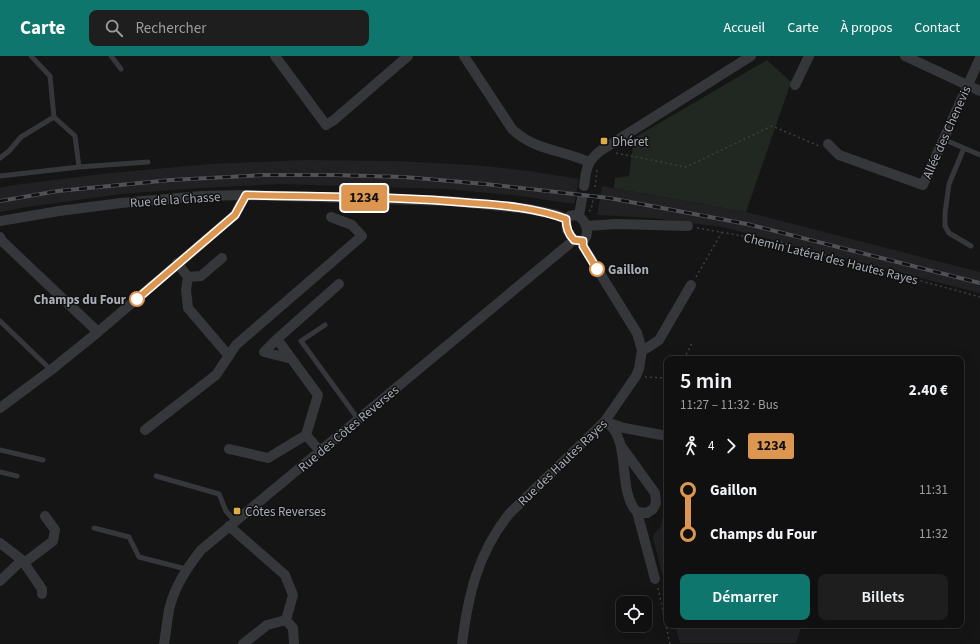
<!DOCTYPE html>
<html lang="fr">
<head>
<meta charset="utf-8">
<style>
	:root { --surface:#101010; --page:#1e1e1e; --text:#f1f3f6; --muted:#9c9d9f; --line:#303030; --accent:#0f766e }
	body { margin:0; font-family:"Source Sans 3",sans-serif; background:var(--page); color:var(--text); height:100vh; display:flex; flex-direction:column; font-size:15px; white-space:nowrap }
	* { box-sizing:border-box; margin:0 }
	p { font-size:13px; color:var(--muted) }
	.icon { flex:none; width:22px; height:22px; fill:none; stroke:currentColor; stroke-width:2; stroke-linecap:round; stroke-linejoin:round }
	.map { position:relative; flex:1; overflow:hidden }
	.side { position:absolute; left:664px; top:300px; width:300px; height:272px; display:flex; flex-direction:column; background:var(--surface); border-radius:8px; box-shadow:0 4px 16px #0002,0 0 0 1px var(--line) }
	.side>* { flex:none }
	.badge { padding:0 8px; border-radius:3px; font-size:14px; line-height:26px }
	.controls { position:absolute; left:616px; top:540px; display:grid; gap:8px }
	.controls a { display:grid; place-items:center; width:36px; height:36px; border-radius:8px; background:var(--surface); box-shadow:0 4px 16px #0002,0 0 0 1px var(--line); font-size:20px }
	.map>.badge { position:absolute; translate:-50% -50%; box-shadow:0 0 0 2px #fff }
	.legs { display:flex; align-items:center; gap:6px; height:44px; padding:0 16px; font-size:13px }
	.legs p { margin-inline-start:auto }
	.head { display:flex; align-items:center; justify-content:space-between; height:68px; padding:0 16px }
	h1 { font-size:22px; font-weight:600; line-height:30px }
	.primary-button { display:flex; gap:8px; margin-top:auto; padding:8px 16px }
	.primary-button a { flex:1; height:46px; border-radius:8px; background:var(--accent); color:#fff; font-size:16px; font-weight:600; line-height:46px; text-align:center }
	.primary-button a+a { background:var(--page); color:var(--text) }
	ul { padding:0 16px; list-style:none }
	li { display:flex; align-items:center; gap:14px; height:44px; font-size:15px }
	li i { display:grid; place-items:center; width:6px; height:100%; margin:0 5px; background:currentColor }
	li i::after { content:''; width:10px; height:10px; margin:-5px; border:3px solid; border-radius:50%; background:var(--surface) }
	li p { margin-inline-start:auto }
	li:first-child i { background:linear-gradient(#0000 50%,currentColor 0) }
	li:last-child i { background:linear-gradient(currentColor 50%,#0000 0) }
	header { display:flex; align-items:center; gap:24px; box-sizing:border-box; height:56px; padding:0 20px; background:var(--accent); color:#fff }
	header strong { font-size:19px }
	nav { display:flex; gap:22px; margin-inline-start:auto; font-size:14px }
	.search { width:280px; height:36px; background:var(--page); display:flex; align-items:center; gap:10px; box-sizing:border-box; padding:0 14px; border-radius:8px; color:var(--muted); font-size:15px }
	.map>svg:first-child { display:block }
</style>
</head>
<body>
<header>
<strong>Carte</strong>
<div class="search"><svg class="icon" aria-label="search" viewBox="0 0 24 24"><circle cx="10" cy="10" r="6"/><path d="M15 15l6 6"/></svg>Rechercher</div>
<nav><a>Accueil</a><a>Carte</a><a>À propos</a><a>Contact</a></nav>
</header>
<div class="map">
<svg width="980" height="588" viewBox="0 0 980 588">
	<rect width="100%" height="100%" fill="#151516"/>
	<path fill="#212123" d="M304,104L394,105L474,109L530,115L579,123L574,148L521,140L445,133L280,128L200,132L121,138L27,151L0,156V132L14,129L110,117L210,108Z
		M602,130L746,156L980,216V237L722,171L653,162L597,159Z
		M664,455H667V536L653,482L655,476L660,472Z
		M675,569H802L796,587H680Z"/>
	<path fill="#212822" d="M767,4L791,26L746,156L614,132L615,122L629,120L634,82Z"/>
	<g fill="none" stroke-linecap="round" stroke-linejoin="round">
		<path stroke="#3c3e42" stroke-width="1.5" stroke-dasharray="2 3" stroke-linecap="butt" d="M616,97L686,111L772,70L819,90
			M595,131L597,114
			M589,155L591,154L593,144
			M697,172L778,186L980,241
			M696,221L722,176
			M684,303L693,285
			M645,321L667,322
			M658,532L670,588"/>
		<path stroke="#36373b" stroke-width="5" d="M111,0L121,13
			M54,61L75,80L79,111L148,106
			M943,83L980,99
			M964,92L949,128L945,157V170L949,177L971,190
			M0,102L9,95L21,81L54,61L50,20L31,0
			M0,120L79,111
			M0,265L51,314
			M325,269L301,285L358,363
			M0,394L43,404
			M0,416L17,420
			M156,420L219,438L226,455L235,465
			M94,472L129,481L139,501L186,513"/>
		<path stroke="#36373b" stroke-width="10" d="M275,0L326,69L334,64L408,0
			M464,0L512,73C533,94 563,94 589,106
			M905,0L980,35
			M795,29L809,0
			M828,88L839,99L923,129L980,2
			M584,130C586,113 587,106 600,95L751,0
			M575,159C586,162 591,177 583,185L574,184L567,174L566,163L570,160Z
			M579,160L582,142
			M0,165L59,155L121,147L201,140L245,139L450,145L529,153L557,159L566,163
			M586,170L616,168L688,170
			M0,181L2,185L98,276
			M177,207L188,221L186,234L188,252L229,300
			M188,221L201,220L222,202
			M277,283L339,228
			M642,294L647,292L659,284L691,229
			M0,352L51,314L98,276L235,159L245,139
			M605,365C633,382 616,435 637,456L647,457L653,453L656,447L655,437L621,390
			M609,367L624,372L667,380
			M145,374L216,319L236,289L362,180L352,169L331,161
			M306,379L320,395
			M229,393L268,402L306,379L318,339L277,283L264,296L292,303
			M637,456L655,523
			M229,470L285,519L293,539L286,564L267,569L243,588
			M0,487L22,504L0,525
			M22,504L42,533V538
			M24,507L53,485L55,474L45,460
			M286,564L293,572L294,588
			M164,588C166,577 167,565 169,554C174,531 187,512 201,494L574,184
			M462,588C468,539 478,497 509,458L605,365L636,320L639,313L642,294L637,277L583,190V185"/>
		<defs>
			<path id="rail" d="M0,145L58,135L171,124L265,119H335L404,121L485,128L609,142L747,168L980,227"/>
		</defs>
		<use href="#rail" stroke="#4f5156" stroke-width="4"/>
		<use href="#rail" stroke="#101011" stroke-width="2.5" stroke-dasharray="8" stroke-linecap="butt"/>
	</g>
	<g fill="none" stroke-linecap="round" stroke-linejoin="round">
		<defs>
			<path id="line-1" d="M137,243L235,159L246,139C320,141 396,140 471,147C503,149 536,152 566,163C566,172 568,178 574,184L583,185V190L597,213"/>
		</defs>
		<use href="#line-1" stroke="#fff" stroke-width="9"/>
		<use href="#line-1" stroke="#dc9650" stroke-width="6"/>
	</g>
	<g fill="#dcad47" stroke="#101011" stroke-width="1.5">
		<rect x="600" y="81" width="8" height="8" rx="2"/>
		<rect x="233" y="451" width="8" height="8" rx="2"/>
	</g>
	<g fill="#fff" stroke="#dc9650" stroke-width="2">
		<circle cx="597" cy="213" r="7"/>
		<circle cx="137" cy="243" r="7"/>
	</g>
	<g text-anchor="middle" stroke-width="3" stroke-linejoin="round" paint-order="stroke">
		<g font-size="13" fill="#a8acb5" stroke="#101011">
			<text transform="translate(946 76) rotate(-66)" y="5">Allée des Chenevis</text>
			<text transform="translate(175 143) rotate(-4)" y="5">Rue de la Chasse</text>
			<text transform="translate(831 202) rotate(14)" y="5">Chemin Latéral des Hautes Rayes</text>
			<text transform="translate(348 372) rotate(-40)" y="5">Rue des Côtes Reverses</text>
			<text transform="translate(562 406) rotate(-44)" y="5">Rue des Hautes Rayes</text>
		</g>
		<g font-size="13" fill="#a8acb5" stroke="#101011" text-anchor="start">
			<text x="612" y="90">Dhéret</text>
			<text x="245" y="460">Côtes Reverses</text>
		</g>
		<g font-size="13" font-weight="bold" fill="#a8acb5" stroke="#101011" text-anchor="start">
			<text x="608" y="218">Gaillon</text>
			<text x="126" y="248" text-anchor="end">Champs du Four</text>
		</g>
	</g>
</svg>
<div class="controls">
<a><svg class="icon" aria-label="locate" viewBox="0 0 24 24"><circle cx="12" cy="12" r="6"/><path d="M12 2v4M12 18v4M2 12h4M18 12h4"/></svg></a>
</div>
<b class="badge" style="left:364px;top:142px;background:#dc9650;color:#111">1234</b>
<section class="side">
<div class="head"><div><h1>5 min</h1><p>11:27 – 11:32 · Bus</p></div><b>2.40 €</b></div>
<div class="legs"><svg class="icon" aria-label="walk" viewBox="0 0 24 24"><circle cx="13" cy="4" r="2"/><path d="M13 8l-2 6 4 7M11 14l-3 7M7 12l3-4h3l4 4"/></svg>4<svg class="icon" aria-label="forward" viewBox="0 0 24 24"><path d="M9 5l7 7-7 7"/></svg><b class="badge" style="background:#dc9650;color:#111">1234</b></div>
<ul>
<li><i style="color:#dc9650"></i><b>Gaillon</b><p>11:31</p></li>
<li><i style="color:#dc9650"></i><b>Champs du Four</b><p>11:32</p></li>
</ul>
<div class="primary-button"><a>Démarrer</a><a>Billets</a></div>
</section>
</div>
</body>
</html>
